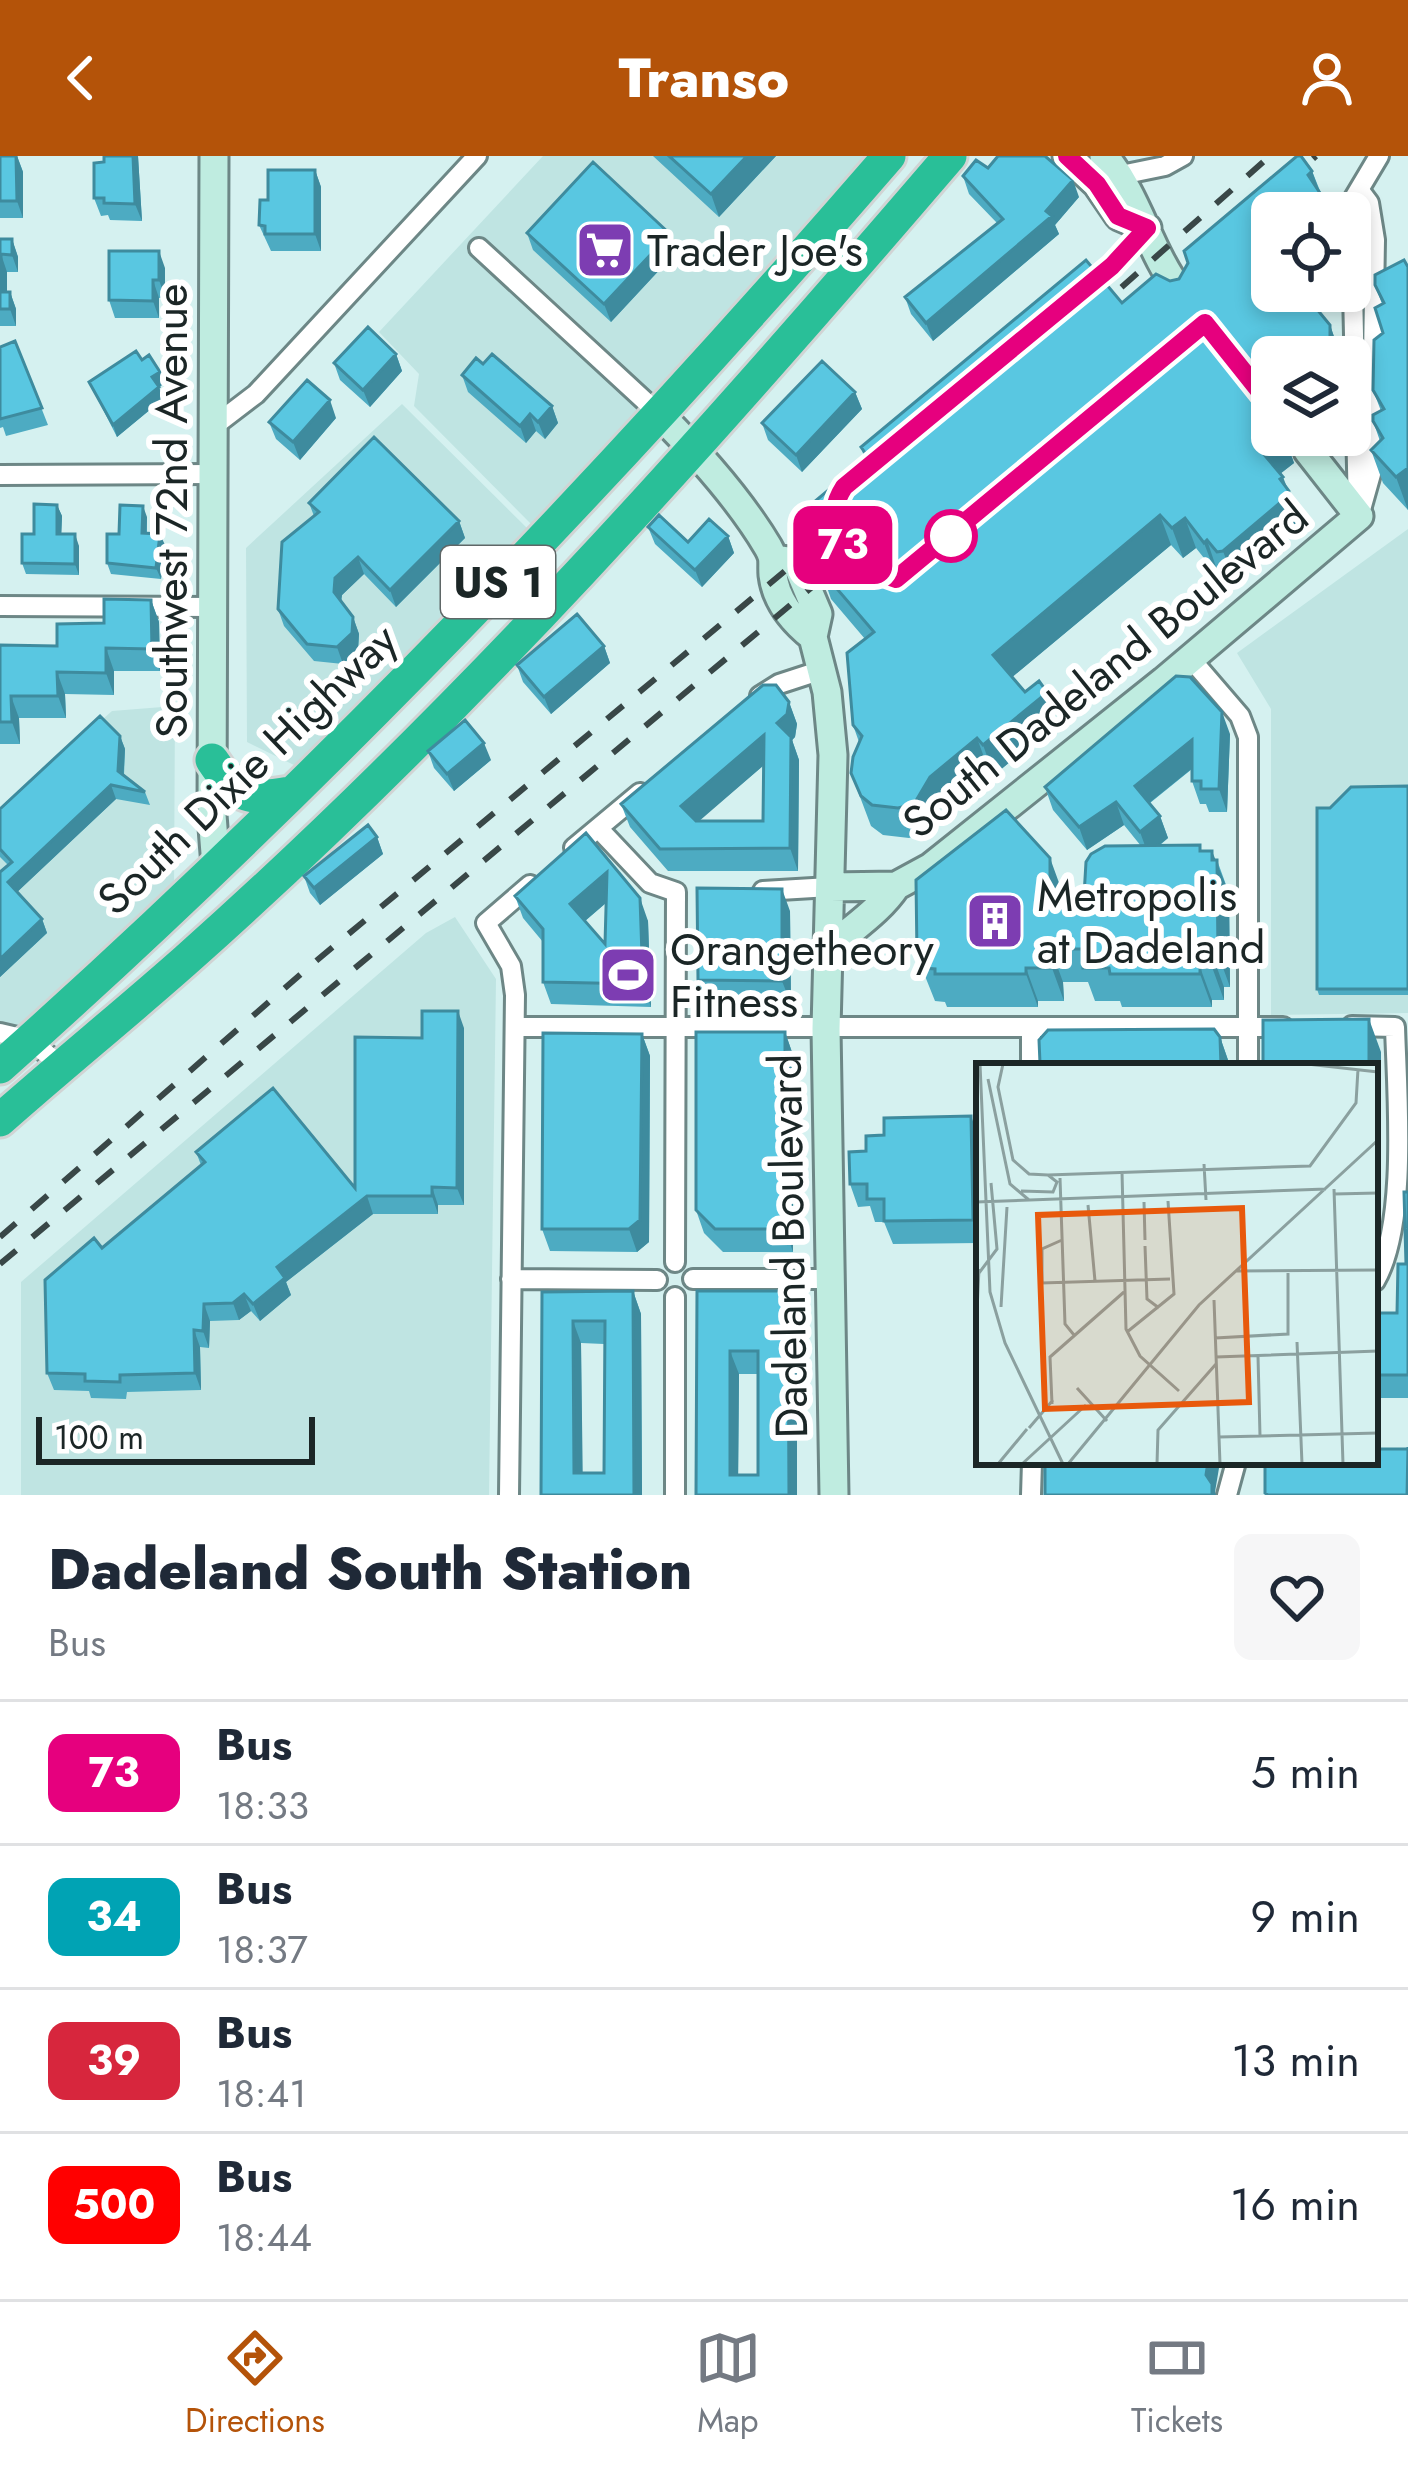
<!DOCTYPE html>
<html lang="en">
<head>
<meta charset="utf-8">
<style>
	:root { --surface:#fff; --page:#f6f6f7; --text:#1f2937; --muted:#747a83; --line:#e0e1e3; --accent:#b45309 }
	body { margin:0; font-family:Jost,sans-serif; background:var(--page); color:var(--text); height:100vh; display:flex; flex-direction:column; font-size:45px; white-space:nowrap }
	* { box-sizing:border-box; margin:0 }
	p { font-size:39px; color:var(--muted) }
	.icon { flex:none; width:66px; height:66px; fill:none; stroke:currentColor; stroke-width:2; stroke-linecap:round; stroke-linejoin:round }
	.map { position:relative; height:1339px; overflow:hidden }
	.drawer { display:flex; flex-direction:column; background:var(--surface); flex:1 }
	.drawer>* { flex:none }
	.badge { padding:0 24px; border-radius:18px; font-size:42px; line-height:78px }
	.buttons { position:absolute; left:1251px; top:36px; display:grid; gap:24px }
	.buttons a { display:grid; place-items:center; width:120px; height:120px; border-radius:18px; background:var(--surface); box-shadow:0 6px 18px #0003; font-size:60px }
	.scale { position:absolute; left:36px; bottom:30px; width:279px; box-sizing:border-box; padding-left:12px; border:6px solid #1b2626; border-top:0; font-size:33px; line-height:42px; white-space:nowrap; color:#1b2626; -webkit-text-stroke:9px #fff; paint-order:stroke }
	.map>.badge { position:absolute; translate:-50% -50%; box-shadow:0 0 0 6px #fff }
	.round { display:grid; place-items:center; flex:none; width:126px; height:126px; border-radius:18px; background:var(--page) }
	.headline { display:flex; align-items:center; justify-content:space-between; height:204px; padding:0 48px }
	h1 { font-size:57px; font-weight:800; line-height:90px }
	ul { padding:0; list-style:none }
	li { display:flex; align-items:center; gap:36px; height:144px; padding:0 48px; border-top:3px solid var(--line) }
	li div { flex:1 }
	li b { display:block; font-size:45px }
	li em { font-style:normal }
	li .badge { min-width:132px; font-weight:700; text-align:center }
	header { display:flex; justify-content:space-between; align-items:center; height:156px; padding:0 48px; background:var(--accent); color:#fff; font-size:54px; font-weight:800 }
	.tab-bar { display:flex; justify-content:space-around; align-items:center; height:168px; border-top:3px solid var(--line); background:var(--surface); font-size:33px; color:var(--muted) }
	.tab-bar a { display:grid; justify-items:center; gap:6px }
	.tab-bar .selected { color:var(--accent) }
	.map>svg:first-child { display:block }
</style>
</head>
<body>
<header><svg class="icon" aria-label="back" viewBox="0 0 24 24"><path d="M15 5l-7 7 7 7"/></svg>Transo<svg class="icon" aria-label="person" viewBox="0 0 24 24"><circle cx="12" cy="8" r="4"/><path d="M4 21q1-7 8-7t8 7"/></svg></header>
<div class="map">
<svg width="1408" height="1339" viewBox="0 0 1408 1339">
	<rect width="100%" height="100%" fill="#d5f1f0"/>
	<path fill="#bfe4e2" d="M543,0H868L533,370L414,250L419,218L379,176Z
		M402,248L528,373L296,610L247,586L246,392Z
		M1408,373V857L1271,859V553L1237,497Z
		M175,550L174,735L0,885V654L112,555Z
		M455,761L496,823L489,1339H21V1126L426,777Z"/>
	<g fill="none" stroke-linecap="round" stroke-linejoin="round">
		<defs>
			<path id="street" d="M1121,19L1165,10L1183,0
				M1360,35L1369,47L1375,84L1371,318L1362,350
				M479,92L659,258
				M214,270L256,238L477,0
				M0,319L213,318
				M1358,355L1351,47L1379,0
				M0,450L213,451
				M1191,503L1240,560L1248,581V910
				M760,540L779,528L822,514
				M598,672L650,727L676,736L675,1106
				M574,692L640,637
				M763,735L830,731
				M1352,870L1395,871C1397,939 1408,1068 1375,1125
				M515,871H1283
				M1031,873V910
				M0,877L30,884L61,910
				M511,1123L657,1124
				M693,1123H829
				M509,1339L515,839L511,810L486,767L530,729
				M675,1339V1141
				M1031,1339L1032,1306
				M1227,1339L1236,1306"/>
			<path id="secondary" d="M214,0L212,659L216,710
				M1067,0L1097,28L1119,60L1147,72
				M1104,0C1139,41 1148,94 1181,137
				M659,258C699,298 739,342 768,391C775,403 772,406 773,419C776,445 794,466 813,481
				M775,403L796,406L818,458L813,481L827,536L833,599L826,873L834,1339
				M830,731L896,730L931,711L1164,525L1359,360L1308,295
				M826,796C850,773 878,757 896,730"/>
			<path id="highway" d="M212,604C237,641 246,645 290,637
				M0,911C316,629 612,320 889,0
				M0,964C61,910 125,858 186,804C462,559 710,280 950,0"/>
		</defs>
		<use href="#street" stroke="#6d8786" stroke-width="24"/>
		<use href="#secondary" stroke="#6d8786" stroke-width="33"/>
		<use href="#highway" stroke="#d1d4d4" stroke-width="39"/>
		<use href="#street" stroke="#fff" stroke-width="18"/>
		<use href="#secondary" stroke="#bfece0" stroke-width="27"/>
		<use href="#highway" stroke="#29bf98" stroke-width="33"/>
		<path stroke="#394747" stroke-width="6" stroke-dasharray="21 21" stroke-linecap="butt" d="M1282,31L1316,0
			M1090,159L1270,0
			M0,1081L310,810L833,375
			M0,1108L848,401"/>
	</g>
	<path fill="#4dabc2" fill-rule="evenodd" d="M0,0H17L23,16V62H0Z
		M138,0L142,65L110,64L108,59L101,60L94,42L104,6Z
		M653,0H776L719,61Z
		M988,12L1079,41L1055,69L1059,78L933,185L911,158L905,141L997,67L969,38L963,20Z
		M315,14L321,31V95H271L259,69L268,44Z
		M1312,15L1329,57H1272V135H1336L1316,152L1330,169L1340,198L1272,201V279H1302L1296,282L1290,296L1294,307L1280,318L1300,365L1298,370L1234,425H1228L1217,414L1215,416L1196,392L1183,402L1171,389L1012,521L1025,536L1055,562L1054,570L994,619L988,612L941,650L924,677L909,682L883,679L871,670L851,617L859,586L853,569L865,483L831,443L820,411L806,391L795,362L865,304L861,291L1122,147L1179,123Z
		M527,77L677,95L611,166L533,94Z
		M0,83H12L18,101V116H7V136H10L16,153V170H0Z
		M1408,111V354L1383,327L1371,294L1380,285L1373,265L1381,255L1373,234L1383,177L1382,148L1375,129Z
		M165,112V141L159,142V162H115L109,144Z
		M15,185L48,269L6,280L3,271L0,272V191Z
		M396,198L402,215L370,251L340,224L334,207Z
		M142,204L160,216L165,227L159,231L163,243L117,281L89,226Z
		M483,208L552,250L558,267L545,283L536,275L526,287L468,236L462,219Z
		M855,236L862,253L802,316L768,284L762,267Z
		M336,262L300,304L276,283L269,266Z
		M309,347L459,365L465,382L396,451L364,418L342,439L341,445L353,461L359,478L358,494L343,508L314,505L284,470L278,453L314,360Z
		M57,349L62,360L61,378L79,390V419L26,418L22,407L34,378Z
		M147,361V377L165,389L161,423L111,418L107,407L119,378Z
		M648,371L688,386L728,380L734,397L702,431L655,388Z
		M151,444L159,466L160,515H114V539L65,538L66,562H19L20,588H0V489L57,490Z
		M604,490L610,507L551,558L523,526L517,509Z
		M789,546L797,568L795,581L792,584L799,604L798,715H668L630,671L621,648ZM764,609L763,665H698Z
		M1230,578L1227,656H1209L1206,648H1200L1192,625V613L1150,647L1160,660L1168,682L1159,690L1202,695L1217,704L1229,737L1230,831H1224V844H1212V851H1122L1120,845H1095L1088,826H1063L1064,845H1038V851H947L945,846L935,845L917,800L1062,735V740H1084L1141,690L1124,669L1087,694L1053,654L1045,631Z
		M120,580L125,593L124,619L145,636L150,649L116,643L17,736L42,763L47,777L0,821V716L8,709L0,701V653Z
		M428,595L491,604L454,635L434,612Z
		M1408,630V839H1319L1317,833L1330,652Z
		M586,677L648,765L651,851L551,848L543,826V786L523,762L515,740ZM606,747L605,788L585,765Z
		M377,681L383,698L320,749L310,737L304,720Z
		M790,755L791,848L707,847L698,824Z
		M464,872V1049H438V1058H373L286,1126L291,1139L260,1165L251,1155L239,1164L210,1165L209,1192L200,1191L201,1234L127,1236L126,1243L91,1242L89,1235L54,1234L47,1217L102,1092L201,1009L196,996L355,1032L422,882Z
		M785,876L793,899V1096H723L704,1077L696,1054Z
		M642,878L650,900L649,1086L637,1096L550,1095L542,1073Z
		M1220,881L1228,904V910H1041L1040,907Z
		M979,982V1087L893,1088L884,1066H875L870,1050L858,1051L850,1028L866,995Z
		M1408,1036V1242H1375V1157H1397L1406,1108Z
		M633,1135L641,1158L642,1339H541L542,1136ZM581,1187L604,1188V1317H582Z
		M697,1135L797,1157V1339H696ZM739,1218H758V1319H738Z"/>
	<path fill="#3e8b9e" d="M17,0L23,16V62L17,45Z
		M133,0H138L142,65L135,48Z
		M747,0H776L719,61L711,38Z
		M315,14L321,31V95L315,78Z
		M1312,15L1322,42V40L1329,57H1323L1308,19Z
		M1073,24L1079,41L1055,69L1059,78L933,185L926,167L1046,55Z
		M670,78L677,95L611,166L604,148Z
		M12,83L18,101V116L12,99Z
		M159,95L165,112V141L159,124Z
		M1,98L7,116V153L1,136Z
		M153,124L159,142V162L153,145Z
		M1299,135H1336L1308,159Z
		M10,136L16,153V170L10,153Z
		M1330,169L1340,198V201H1330Z
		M396,198L402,215L370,251L363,234Z
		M160,216L165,227L156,233L152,221Z
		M159,231L163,243L117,281L113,269Z
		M855,236L862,253L802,316L796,299Z
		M330,244L336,262L300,304L293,286Z
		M552,250L558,267L545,283L538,266Z
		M530,258L536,275L526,287L520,270Z
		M1281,279H1295L1296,282L1290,296L1294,307L1272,324L1261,295Z
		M1408,312V354L1396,321Z
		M1283,321L1300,365L1298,370L1234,425L1223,395Z
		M57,349L62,360L61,389L57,378Z
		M143,350L147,361L146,389L142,377Z
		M1160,359L1171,389L1004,528L993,499Z
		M1185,362L1196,392L1183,402L1172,372Z
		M459,365L465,382L396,451L390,434Z
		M75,378L79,390V419L75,408Z
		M160,378L165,389L161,423L156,412Z
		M728,380L734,397L702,431L695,414Z
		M1207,384L1217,414L1215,416L1204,387Z
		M358,401L364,418L342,439L340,453L334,436L335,422Z
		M151,444L159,466L160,515L152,493Z
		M353,461L359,478L358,494L343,508L337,491Z
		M604,490L610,507L551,558L544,541Z
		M106,492L114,515V539L106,517Z
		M57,516L65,538L66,562L58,540Z
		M1044,532L1055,562L1054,570L994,619L983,589Z
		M11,540L19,562L20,588L12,566Z
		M789,546L797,568L795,581L792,584L799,604L798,715L790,692L777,567Z
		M1222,556L1230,578L1227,656L1219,633Z
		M764,579L772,602L690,673L681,650Z
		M120,580L125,593L123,629L118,615Z
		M977,582L988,612L941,650L924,677L914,648L930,621Z
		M1192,584L1200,606L1143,652L1135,630Z
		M484,587L491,604L454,635L447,618Z
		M111,629L116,643L13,740L8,726Z
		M1116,646L1124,669L1087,694L1079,671Z
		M1160,660L1168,682L1148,698L1140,676Z
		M377,681L383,698L320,749L314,732Z
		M1212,695L1229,737L1230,831L1218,798Z
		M1050,702L1062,735V773L1050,740Z
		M607,716L615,739L578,771L570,748Z
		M782,733L790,755L791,848L782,825Z
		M640,742L648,765L651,851L643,828Z
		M42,763L47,777L0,821V803Z
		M1051,793L1063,826L1064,845L1052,812Z
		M1212,798L1224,831V844L1212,811Z
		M1200,811L1212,844V851L1200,818Z
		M1026,812L1038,845V851L1026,818Z
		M458,855L464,872V1049L457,1032Z
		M1369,863L1381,896V1048L1375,1084V910H1369Z
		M785,876L793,899V1096L785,1073Z
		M642,878L650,900L649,1086L637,1096L629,1073Z
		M1220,881L1228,904V910H1221Z
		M971,960L979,982V1081L973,1064Z
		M432,1031L438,1049V1058L432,1040Z
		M367,1040L373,1058L286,1126L291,1139L260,1165L253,1148L277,1111Z
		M633,1135L641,1158L642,1339H634Z
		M788,1135L797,1157V1339H789Z
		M244,1138L251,1155L239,1164L233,1147Z
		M204,1148L210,1165L209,1192L203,1175Z
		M573,1165L581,1187L583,1339L574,1317Z
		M194,1174L200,1191L201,1234L195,1217Z
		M730,1195L739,1218L738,1339L730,1319Z
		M1208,1306H1220L1215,1336L1216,1339H1212L1206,1319Z"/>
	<path fill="#59c7e1" stroke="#3e8b9e" stroke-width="3" fill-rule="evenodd" d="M0,0H16L17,45H0Z
		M104,0H133L135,48L104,47V42H94V7L104,6Z
		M669,0H747L711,38Z
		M998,0H1045L1073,24L1046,55L1052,60L926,167L905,141L1003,63L963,20L976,4L988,12Z
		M1297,0H1301L1312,15L1308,19L1322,40L1323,57H1272V135H1302L1330,169V201H1272V279H1281L1261,295L1283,321L1280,323L1289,335L1288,340L1223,395L1217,396L1207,384L1204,387L1185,362L1172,372L1160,359L993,499L1025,536L1039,525L1044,532L1043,540L983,589L977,582L930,621L914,648L898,652L872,649L861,640L851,617L853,601L862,580L853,569L847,497L874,476L820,413L818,394L795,362L868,301L861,291L1086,104L1122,147L1156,118L1170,125L1179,123L1188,107L1184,95Z
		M593,6L670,78L604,148L527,77Z
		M268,14H315V78H265V70L259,69L260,44H268Z
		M0,83H12V99L1,98V136H10V153H0Z
		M109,95H159V124H153V145L109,144Z
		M1404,104L1408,111V312L1396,321L1371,294L1383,282L1373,265V259L1384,253L1373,234L1374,184L1383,177L1375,152L1384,147L1375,129V119Z
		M368,171L396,198L363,234L334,207Z
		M15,185L42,252L0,263V191Z
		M136,195L142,204L149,199L160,216L152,221L159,231L113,269L89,226Z
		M492,198L552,250L538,266L530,258L520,270L462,219L476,202L483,208Z
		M822,205L855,236L796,299L762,267Z
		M307,224L330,244L293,286L269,266Z
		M374,281L459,365L390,434L358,401L335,422L334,436L353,461L352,477L337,491L307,488L278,453L282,386L319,356L309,347Z
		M34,348L57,349V378H75V408L22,407V378H34Z
		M120,349L143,350L142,377L160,378L156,412L107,407V378H119Z
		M659,359L688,386L709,363L728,380L695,414L648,371Z
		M104,443L151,444L152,493L106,492V517L57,516L58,540H11L12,566H0V489L57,490V468L104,467Z
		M577,458L604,490L544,541L517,509Z
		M1176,520L1190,521L1222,556L1219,633H1201V625H1192V584L1135,630L1160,660L1140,676L1116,646L1079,671L1045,631Z
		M763,529H776L789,546L787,558L777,567L791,581L790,692L660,693L621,648ZM764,579L763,665H696L681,650Z
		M100,560L120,580L118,615L145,636L111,629L8,726L42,763L0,803V716L12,706L0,693V653Z
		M465,564L484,587L447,618L428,595Z
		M1408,630V833H1317V652H1330L1351,631Z
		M1006,654L1050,702V740H1084L1086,706L1091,698L1105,690L1200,689V695H1212V704H1217L1218,798H1212V811H1200V818H1110L1109,812H1083V793H1051L1052,812H1026V818H935V813L923,812V800H917L916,724Z
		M368,669L377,681L314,732L304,720Z
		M586,677L640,742L643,828L543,826V773L515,740ZM607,716L605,788L570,748Z
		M697,732L782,733V825L698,824Z
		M422,855H458L457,1032L432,1031V1040H367L277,1111L285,1122L253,1148L244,1138L233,1147L204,1148L203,1175L194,1174L195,1217L120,1219V1226L85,1225V1218L47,1217L45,1124L94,1082L102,1092L205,1006L196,996L273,932L355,1032V881L422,882Z
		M1369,863V910H1263V864Z
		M1214,873L1220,881L1221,910H1195V908L1040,907L1039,884L1048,874Z
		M696,876H785V1073H715L696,1054Z
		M543,877L642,878L640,1064L629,1073H542Z
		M971,960L973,1064L884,1065V1043H867V1028H850L849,996L866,995V980L884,979V962Z
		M1404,1036H1408V1219H1375V1157H1397L1398,1108H1406Z
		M633,1135L634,1339H541L542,1136ZM573,1165H605L604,1317H574Z
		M697,1135H788L789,1339H696ZM730,1195H758V1319H730Z
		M1408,1291L1407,1339H1268L1265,1337V1306H1375V1293H1408Z
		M1045,1306H1208L1206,1319L1212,1328V1339H1045Z"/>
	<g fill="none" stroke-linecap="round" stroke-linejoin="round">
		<defs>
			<path id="line" d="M1067,0L1097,28L1118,60L1147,72L1112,110L844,331C815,376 856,410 896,423L1205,167L1272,251"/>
		</defs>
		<use href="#line" stroke="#fff" stroke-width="27"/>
		<use href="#line" stroke="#e6007e" stroke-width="18"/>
	</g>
	<defs>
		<symbol id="supermarket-square" viewBox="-11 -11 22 22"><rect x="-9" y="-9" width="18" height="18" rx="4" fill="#7d3db2" stroke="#fff"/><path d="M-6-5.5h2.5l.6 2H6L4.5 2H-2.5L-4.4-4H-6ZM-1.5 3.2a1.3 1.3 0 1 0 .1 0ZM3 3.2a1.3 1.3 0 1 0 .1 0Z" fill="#fff"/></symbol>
		<symbol id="building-square" viewBox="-11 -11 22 22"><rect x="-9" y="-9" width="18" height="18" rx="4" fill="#7d3db2" stroke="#fff"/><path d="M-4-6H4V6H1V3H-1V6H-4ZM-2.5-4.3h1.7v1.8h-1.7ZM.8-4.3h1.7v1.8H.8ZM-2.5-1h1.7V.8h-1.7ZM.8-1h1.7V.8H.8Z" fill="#fff"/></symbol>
		<symbol id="stadium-square" viewBox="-11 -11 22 22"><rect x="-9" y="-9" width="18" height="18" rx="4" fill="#7d3db2" stroke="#fff"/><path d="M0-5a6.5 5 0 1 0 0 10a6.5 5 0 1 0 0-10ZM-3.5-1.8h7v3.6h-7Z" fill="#fff"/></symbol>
	</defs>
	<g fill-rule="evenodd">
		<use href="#supermarket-square" x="572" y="61" width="66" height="66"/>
		<use href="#building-square" x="962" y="732" width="66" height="66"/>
		<use href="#stadium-square" x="595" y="786" width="66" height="66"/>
	</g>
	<circle fill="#fff" stroke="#e6007e" stroke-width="6" cx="951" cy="380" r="24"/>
	<g text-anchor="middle" stroke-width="12" stroke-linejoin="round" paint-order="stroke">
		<rect fill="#fff" stroke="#5f6767" stroke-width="3" x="441" y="390" width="114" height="72" rx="9"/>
		<g font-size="42" font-weight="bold" fill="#1b2626">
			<text x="498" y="441">US 1</text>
		</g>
		<g font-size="45" fill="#1b2626" stroke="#fff" text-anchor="start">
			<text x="647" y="110">Trader Joe's</text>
			<text x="1037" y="755">Metropolis<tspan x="1037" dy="52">at Dadeland</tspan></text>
			<text x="670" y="809">Orangetheory<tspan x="670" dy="52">Fitness</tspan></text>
		</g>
		<g font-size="45" fill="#1b2626" stroke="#fff">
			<text transform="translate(171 355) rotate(-90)" y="16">Southwest 72nd Avenue</text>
			<text transform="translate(1105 513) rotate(-39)" y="16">South Dadeland Boulevard</text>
			<text transform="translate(247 613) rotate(-44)" y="16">South Dixie Highway</text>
			<text transform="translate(788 1090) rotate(-91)" y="16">Dadeland Boulevard</text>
		</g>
	</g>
	<g transform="translate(976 907)">
		<rect width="402" height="402" fill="#d5f1f0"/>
		<path fill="none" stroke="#8ba09f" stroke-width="3" d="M4,1L14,229L29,280L87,401M27,1L22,24L37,97L53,111L72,112L334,103L380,40L382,6M331,1L402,9M12,16L34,121L53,137M228,101L230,137M146,109L150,266L164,293L203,328M84,115L89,261L98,272M358,126L367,401M45,128L77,129L81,119L72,112M358,131L402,130M0,139L350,126M168,139L169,177M112,142L119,218M86,177L66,186V220L194,216M169,183L171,236L183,245M260,208L401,207M0,214L21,186L15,120M238,237L244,401M25,244L31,144M0,267L3,206M151,269L198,231L192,138M239,275L312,271V210M321,279L326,401M282,293L284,373M240,294L402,288M101,325L131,358M76,341L74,294L148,229M53,365L77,337M243,374L402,370M22,401L51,366M46,401L110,342M92,401L223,242L402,77M181,401L182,367L240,301"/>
		<path fill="#e8590c" fill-opacity="0.15" stroke="#e8590c" stroke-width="6" d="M266,145L273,339L69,346L62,152Z"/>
		<rect width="402" height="402" fill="none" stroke="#1b2626" stroke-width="6"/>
	</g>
</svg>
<div class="buttons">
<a><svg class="icon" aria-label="locate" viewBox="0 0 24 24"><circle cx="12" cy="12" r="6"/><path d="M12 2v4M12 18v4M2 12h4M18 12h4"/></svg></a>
<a><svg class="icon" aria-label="layers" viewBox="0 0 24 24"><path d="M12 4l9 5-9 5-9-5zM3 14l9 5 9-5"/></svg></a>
</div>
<div class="scale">100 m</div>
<b class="badge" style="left:843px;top:389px;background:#e6007e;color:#fff">73</b>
</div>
<section class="drawer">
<div class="headline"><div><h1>Dadeland South Station</h1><p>Bus</p></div><a class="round"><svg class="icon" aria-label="heart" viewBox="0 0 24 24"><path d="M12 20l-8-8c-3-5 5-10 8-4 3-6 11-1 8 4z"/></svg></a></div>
<ul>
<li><span class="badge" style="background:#e6007e;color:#fff">73</span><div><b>Bus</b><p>18:33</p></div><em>5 min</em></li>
<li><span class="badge" style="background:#00a3b4;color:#fff">34</span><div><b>Bus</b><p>18:37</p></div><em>9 min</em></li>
<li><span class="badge" style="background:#d7263d;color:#fff">39</span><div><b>Bus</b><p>18:41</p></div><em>13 min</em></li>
<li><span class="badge" style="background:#f00;color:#fff">500</span><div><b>Bus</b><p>18:44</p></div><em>16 min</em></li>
</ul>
</section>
<nav class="tab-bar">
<a class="selected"><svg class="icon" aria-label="directions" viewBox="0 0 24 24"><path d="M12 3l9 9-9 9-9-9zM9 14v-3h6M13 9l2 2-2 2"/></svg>Directions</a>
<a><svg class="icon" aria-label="map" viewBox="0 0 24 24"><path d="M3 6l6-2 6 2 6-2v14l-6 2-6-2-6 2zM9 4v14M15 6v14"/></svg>Map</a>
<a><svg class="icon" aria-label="tickets" viewBox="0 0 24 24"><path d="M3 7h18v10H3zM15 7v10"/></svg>Tickets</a>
</nav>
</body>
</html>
